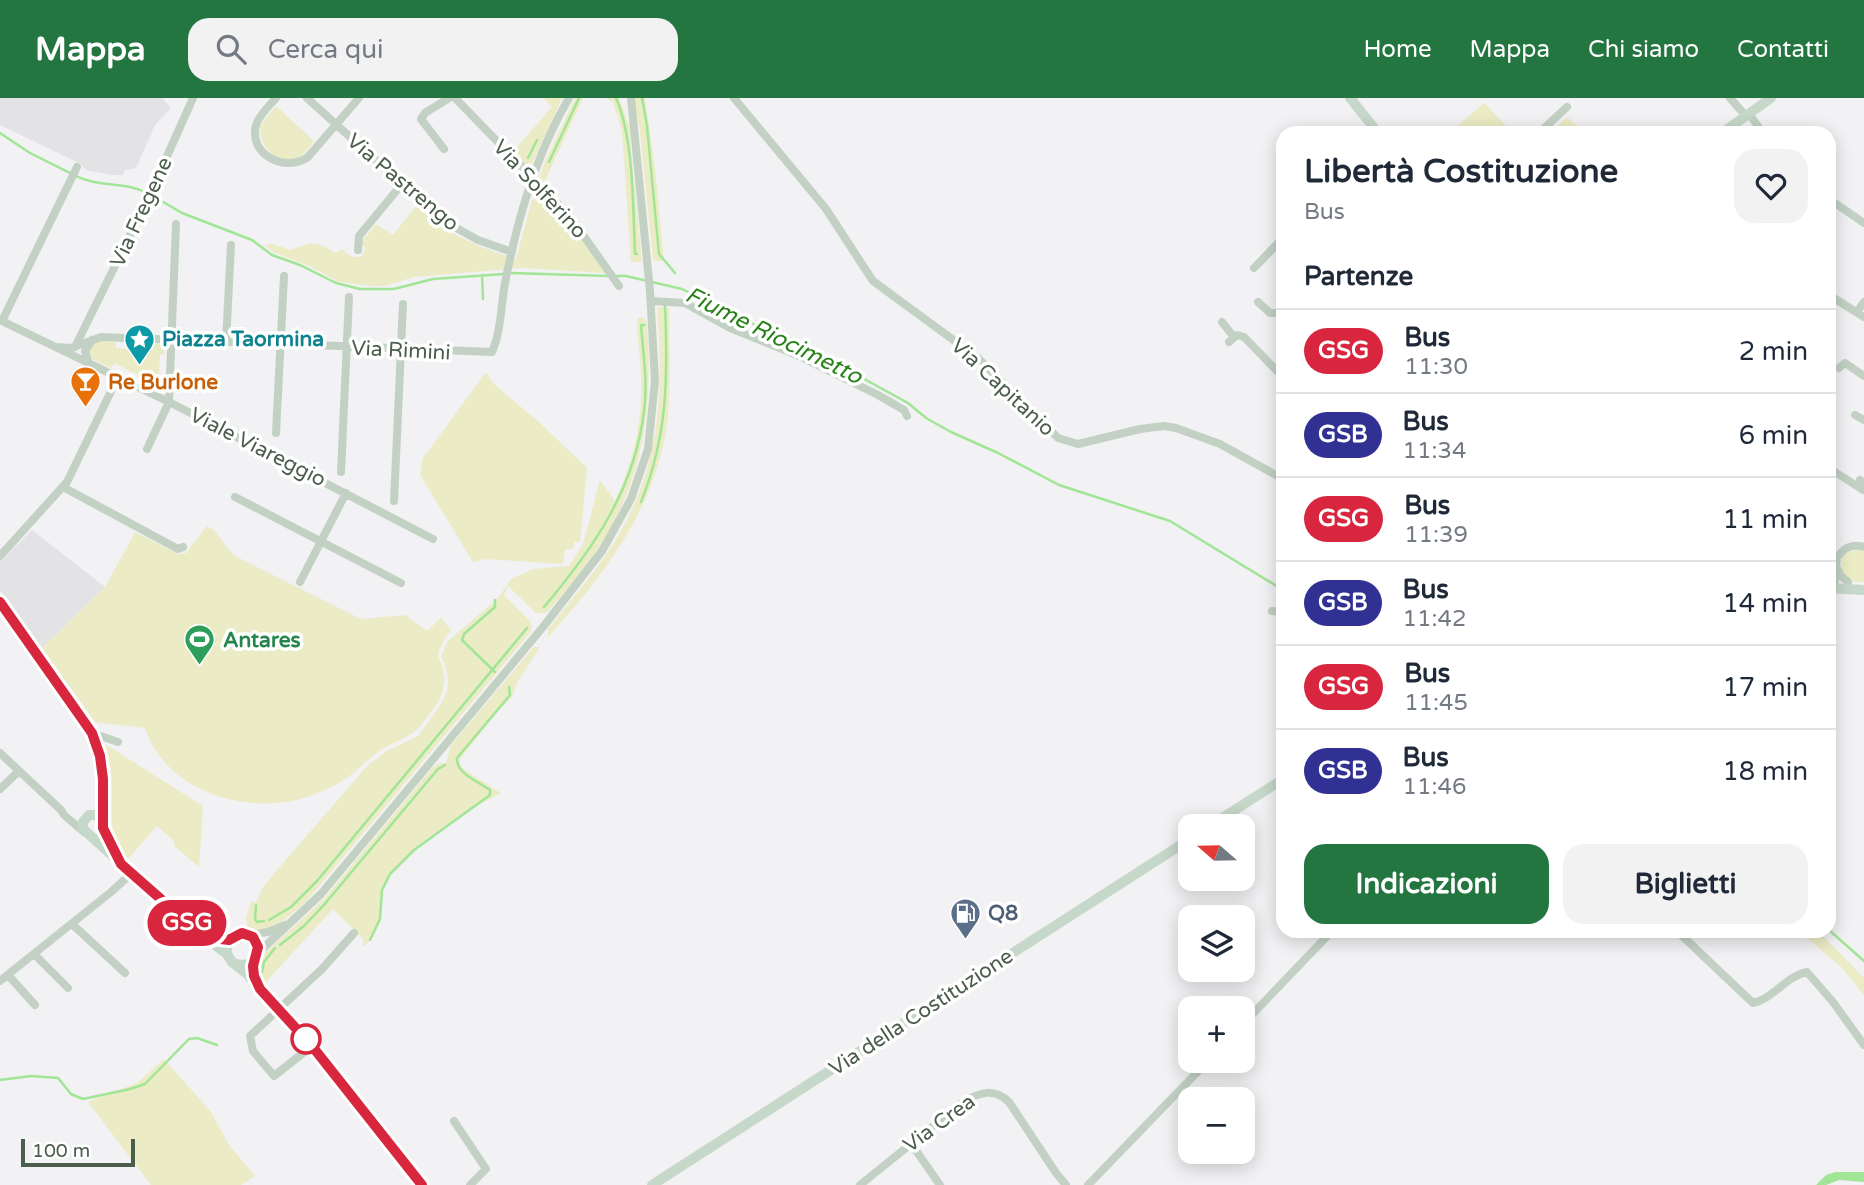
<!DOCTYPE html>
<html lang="it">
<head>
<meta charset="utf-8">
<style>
	:root { --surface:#fff; --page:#f2f2f3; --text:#1f2937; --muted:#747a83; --line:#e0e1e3; --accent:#247641 }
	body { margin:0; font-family:"Varela Round",sans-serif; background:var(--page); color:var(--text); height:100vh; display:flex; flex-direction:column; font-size:26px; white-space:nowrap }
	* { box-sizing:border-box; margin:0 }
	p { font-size:23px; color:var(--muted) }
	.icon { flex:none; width:38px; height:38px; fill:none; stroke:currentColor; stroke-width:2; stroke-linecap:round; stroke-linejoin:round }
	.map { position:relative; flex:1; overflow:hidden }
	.details { position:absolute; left:1276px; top:28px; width:560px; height:812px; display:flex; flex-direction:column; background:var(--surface); border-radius:21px; box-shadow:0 4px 18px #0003 }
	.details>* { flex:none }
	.badge { padding:0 14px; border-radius:23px; font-size:24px; line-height:46px }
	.needle { width:46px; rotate:290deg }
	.buttons { position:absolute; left:1178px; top:716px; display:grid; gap:14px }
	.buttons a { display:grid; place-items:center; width:77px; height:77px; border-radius:14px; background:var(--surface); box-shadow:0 4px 18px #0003; font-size:35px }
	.scale { position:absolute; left:21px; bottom:18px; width:114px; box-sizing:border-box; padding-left:7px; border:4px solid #4b5d4d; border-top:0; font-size:19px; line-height:24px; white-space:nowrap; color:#4b5d4d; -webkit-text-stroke:5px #fff; paint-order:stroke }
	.map>.badge { position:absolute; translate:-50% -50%; box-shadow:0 0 0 4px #fff }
	h2 { padding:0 28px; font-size:26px; line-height:63px }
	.round { display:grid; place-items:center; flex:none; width:74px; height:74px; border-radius:21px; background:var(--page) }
	.summary { display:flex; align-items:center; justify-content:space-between; height:119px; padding:0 28px }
	h1 { font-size:33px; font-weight:800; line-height:52px }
	.cta { display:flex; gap:14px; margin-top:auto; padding:14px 28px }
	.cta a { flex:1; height:80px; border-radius:21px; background:var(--accent); color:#fff; font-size:28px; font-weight:800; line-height:80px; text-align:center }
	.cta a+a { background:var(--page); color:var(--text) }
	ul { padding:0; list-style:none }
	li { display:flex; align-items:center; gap:21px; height:84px; padding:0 28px; border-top:2px solid var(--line) }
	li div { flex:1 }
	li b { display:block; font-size:26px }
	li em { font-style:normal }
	li .badge { min-width:77px; font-weight:700; text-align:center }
	header { display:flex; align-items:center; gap:42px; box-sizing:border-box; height:98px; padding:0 35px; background:var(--accent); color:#fff }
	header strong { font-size:33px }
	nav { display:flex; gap:38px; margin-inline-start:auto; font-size:24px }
	.search { width:490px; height:63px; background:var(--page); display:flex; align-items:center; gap:18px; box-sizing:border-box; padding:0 24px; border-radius:21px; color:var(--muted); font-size:26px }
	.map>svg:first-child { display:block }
</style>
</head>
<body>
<header>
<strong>Mappa</strong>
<div class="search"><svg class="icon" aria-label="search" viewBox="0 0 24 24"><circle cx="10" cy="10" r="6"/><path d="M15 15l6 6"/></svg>Cerca qui</div>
<nav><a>Home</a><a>Mappa</a><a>Chi siamo</a><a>Contatti</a></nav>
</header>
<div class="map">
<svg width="1864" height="1087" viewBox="0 0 1864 1087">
	<rect width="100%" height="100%" fill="#f2f1f3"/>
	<path fill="#e3e2e4" d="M0,0H162L171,10L155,27L136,70L125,72L123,77H112L86,72L81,66L0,27Z
		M32,432L105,489L42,550L0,492V464Z"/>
	<path fill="#ebecc5" d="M543,0H562L532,66L526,68L511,56L552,9Z
		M575,0H583L543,87L539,81L543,68Z
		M606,0H619L629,28L642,164H631L622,33L613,4Z
		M634,0H645L655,70L664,163H654L653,160L640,35Z
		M1484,5L1513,35H1449Z
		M276,8L314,43C310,48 305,56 299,59C278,70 258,48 260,28Z
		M1567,19L1586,35H1549Z
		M540,90L562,111L605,175L521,170L414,179L384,188H372L339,184L311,169L273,154L265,147L272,146L291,152C313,143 315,143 336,155L342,151C348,156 353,162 362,158L366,150L360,146L376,126L393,137L416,108C450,138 474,147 516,161L532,102L536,100Z
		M663,209L669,210C669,246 671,282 668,317C659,406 606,475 548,539V531C568,506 589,482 607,455C660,379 664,300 657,210Z
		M640,219L645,221L647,224C656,346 632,425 546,515H536L508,488L504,497L530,523L532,530L529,536L305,805C291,816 267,840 248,830L246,821L251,803L256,805L263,789L277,772L367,668L387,653L418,638L422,633C441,605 458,593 441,558L448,543L498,500L511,481L533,471L569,468L583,446L600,382L615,403C633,365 643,323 641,281C641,261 637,241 637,221Z
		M98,243L116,244V250L153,252L154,246H159L163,249L165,257H160L159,278L163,279C163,287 157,290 150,289L152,284L114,265L111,270L92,261L89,252L93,245Z
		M486,274L493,285L542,327L587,370L580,444H574L573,451H565L563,466L485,461L473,464L420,377L423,360Z
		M207,428L214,432L233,457L361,521L405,517L427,533L441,520L451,532C426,566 447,557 444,586C443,601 430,615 421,627C411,640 394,643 381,652C372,658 365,665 357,672C345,683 325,693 310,698C250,719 166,695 145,630L95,624L42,550L105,489L135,434L178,456L186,455Z
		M1859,452L1864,453V484H1855L1845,479C1837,462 1841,454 1859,452Z
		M534,549H540L518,583L512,599L498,613L460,661V667L465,672L501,695C467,712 408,748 388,779C373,801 388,831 363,849V841L333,811L262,888L258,871L265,855L324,801L432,670L439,665H446L451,647Z
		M105,646L203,708L199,769L174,748V743L157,728L128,761C104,732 114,708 111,674C110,664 108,655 105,646Z
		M1799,833H1818L1864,880V897L1842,870Z
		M164,961L211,1014L229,1047L255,1078L241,1087H151L88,1004L137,985Z"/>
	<path fill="#a1e596" d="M1835,1074H1864V1084L1839,1082L1826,1087H1816L1826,1077Z"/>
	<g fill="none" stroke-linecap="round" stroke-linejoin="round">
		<path stroke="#a1e596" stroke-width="2.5" d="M616,0C634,41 633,111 635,156H637
			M642,0L647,28L659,156L675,175
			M0,35L30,55L70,75
			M528,60L537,42
			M549,64L579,0
			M76,78C100,90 125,83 147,95
			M153,98L182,115L252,142L272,157L300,167L336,185L360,191H394L433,181L504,176
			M511,175L609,178
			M482,177L483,201
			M616,178H626L682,191L753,226L786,238L908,305L926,320L951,334L998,355L1059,387L1170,423L1283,492
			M641,404C668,337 668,278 665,208
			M544,509C593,451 635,391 644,313C648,284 643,255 641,227H644
			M495,574L462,542L464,536L495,509V502
			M256,807L255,821L257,824L264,823
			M269,822L291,809L317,783L527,530
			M1829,832L1864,863
			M370,842L380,821L382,792L390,776L414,752L490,697V692C478,683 456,676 457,660L510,597L509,589
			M280,847L304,828L323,808L438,671L445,667
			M262,874L264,864L275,850
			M0,982L31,978L58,980L71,996L83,1001L130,991L145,986L189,941L197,940L217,947"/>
		<path stroke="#c3d1c5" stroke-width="8" d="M276,0C269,8 259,17 256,27C248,57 286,75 308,59L359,0
			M307,0L442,122L478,142L512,154
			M455,0L569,117L619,188
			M734,0L826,111L873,183L978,260L1058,340L1078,346L1140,331L1164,328L1176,330L1220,346L1283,381
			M1730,0L1746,18
			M1749,16L1763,35
			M1539,35L1567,9
			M444,51L421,21L425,15L449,0
			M1829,101L1864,125
			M358,152L359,138L402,86
			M1254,170L1283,140
			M1829,197L1864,219
			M651,203L685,205L730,230L797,257L878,297L904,312L907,318
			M1258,204L1270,215H1283
			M1857,214L1864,204
			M0,222L173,306L433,441
			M2,223L77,69
			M1222,224L1234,239
			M226,244L231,147
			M1229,244L1237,237L1244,239L1283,279
			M56,249L71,250L101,239L492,254C501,234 501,207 505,185C517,122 536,56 569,0
			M75,249L147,103L193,0
			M88,263L85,253L92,242
			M1839,270L1845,265L1864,278
			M1855,317L1864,322
			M276,335L284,178
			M147,351L169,304L176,126
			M1829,370L1863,392
			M341,374L349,199
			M1860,382L1864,385
			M63,389L178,451L183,449
			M235,399L401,485
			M394,403L403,206
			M0,458L67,384L118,279
			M1837,470L1841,478L1848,484
			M1829,471C1838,458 1845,443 1864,449
			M1835,483L1837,459
			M300,484L346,395
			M1272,513L1283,514
			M92,635L118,644
			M0,655L61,712L64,717L84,734
			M0,691L19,673
			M72,826L125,875
			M1677,833L1753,905C1773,901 1786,878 1807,874L1833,904L1864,947
			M250,837L268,834L285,827
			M258,855L321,796L543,529L602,453L631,401L648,351L655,283L650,193L631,0
			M34,856L68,890
			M8,877L35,907
			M0,883L111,794L131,776
			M1242,927L1332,833
			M312,948L274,978L253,953L250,938L322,871L354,835
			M454,1023L486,1071L470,1087
			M910,1044L940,1087
			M860,1087L964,1003C981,994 994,990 1009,1004L1056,1075L1066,1087
			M1088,1087L1209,962"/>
		<path stroke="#c6d8c9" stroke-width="10" d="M1350,0L1378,35
			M1722,35L1771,0
			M1829,490L1864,492
			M0,504L92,635L100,658L103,730L116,758
			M103,724L96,717H89L83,724V731L195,832L227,856L232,864L246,875L304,939L422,1087
			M1210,728L1283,681
			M227,856C225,840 238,831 253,839L258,850C257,862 249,869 237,866
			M652,1087L1190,741"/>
	</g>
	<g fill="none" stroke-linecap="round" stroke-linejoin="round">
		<defs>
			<path id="line" d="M0,504L92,635L100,658L103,681V730L121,766L204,839L229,842L242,835L253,839L258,849L253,868L254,878L260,891L312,948L422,1087"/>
		</defs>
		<use href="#line" stroke="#fff" stroke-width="16"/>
		<use href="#line" stroke="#d7263d" stroke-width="10"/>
	</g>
	<defs>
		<symbol id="sight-pin" viewBox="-11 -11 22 30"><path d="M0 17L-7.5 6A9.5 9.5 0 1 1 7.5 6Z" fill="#0f9aa8" stroke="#fff"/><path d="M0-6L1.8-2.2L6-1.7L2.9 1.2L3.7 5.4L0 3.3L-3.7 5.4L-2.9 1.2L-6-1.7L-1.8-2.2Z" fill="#fff"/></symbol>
		<symbol id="bar-pin" viewBox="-11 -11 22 30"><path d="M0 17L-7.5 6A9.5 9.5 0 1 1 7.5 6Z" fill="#e8710a" stroke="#fff"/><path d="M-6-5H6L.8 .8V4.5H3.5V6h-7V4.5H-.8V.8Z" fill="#fff"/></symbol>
		<symbol id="stadium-pin" viewBox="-11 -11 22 30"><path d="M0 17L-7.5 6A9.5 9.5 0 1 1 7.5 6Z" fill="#2e9e5b" stroke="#fff"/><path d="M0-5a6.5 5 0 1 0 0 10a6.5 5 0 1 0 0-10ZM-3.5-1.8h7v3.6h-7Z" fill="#fff"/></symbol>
		<symbol id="fuel-pin" viewBox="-11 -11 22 30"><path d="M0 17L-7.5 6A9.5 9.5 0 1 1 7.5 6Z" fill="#5c6f8a" stroke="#fff"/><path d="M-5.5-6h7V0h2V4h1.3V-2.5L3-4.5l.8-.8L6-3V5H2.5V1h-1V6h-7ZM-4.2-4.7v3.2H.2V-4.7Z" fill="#fff"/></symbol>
	</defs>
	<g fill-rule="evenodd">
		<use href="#sight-pin" x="122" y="224" width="35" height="47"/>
		<use href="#bar-pin" x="68" y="266" width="35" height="47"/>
		<use href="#stadium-pin" x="182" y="524" width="35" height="47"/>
		<use href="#fuel-pin" x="948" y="798" width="35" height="47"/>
	</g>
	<circle fill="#fff" stroke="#d7263d" stroke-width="3.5" cx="306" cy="941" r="14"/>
	<g text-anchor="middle" stroke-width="7" stroke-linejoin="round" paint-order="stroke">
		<g font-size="21" fill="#4b5d4d" stroke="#fff">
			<text transform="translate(403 84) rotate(40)" y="7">Via Pastrengo</text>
			<text transform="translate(540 91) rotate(47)" y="7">Via Solferino</text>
			<text transform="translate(141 114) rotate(-65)" y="7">Via Fregene</text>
			<text transform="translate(401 252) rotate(3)" y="7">Via Rimini</text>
			<text transform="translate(1003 289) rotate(43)" y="7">Via Capitanio</text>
			<text transform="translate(258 349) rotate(27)" y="7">Viale Viareggio</text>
			<text transform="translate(921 914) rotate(-33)" y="7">Via della Costituzione</text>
			<text transform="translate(939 1025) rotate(-36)" y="7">Via Crea</text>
		</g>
		<g font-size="21" font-weight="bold" fill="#0d838f" stroke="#fff" text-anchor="start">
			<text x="162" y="248">Piazza Taormina</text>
		</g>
		<g font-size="21" font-weight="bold" fill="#c56008" stroke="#fff" text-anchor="start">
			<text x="108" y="291">Re Burlone</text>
		</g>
		<g font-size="21" font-weight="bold" fill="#27864d" stroke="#fff" text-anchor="start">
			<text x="223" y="549">Antares</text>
		</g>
		<g font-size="21" font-weight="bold" fill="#4e5e75" stroke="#fff" text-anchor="start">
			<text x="988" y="822">Q8</text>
		</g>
		<g font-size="23" font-style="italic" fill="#278318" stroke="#fff">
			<text transform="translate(774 237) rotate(26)" y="8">Fiume Riocimetto</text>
		</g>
	</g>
</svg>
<div class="buttons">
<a><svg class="needle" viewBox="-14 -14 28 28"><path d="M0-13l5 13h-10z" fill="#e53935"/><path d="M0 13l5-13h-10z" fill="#747a83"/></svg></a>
<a><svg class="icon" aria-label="layers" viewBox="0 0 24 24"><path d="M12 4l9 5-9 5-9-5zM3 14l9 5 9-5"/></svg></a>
<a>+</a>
<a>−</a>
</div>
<div class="scale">100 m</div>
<b class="badge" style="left:187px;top:825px;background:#d7263d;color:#fff">GSG</b>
<section class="details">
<div class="summary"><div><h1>Libertà Costituzione</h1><p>Bus</p></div><a class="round"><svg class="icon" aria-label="heart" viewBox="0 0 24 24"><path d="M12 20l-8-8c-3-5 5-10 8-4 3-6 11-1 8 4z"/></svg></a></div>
<h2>Partenze</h2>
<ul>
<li><span class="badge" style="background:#d7263d;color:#fff">GSG</span><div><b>Bus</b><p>11:30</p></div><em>2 min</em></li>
<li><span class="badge" style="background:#303192;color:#fff">GSB</span><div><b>Bus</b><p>11:34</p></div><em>6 min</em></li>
<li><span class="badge" style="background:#d7263d;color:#fff">GSG</span><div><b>Bus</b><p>11:39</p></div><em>11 min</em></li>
<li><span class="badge" style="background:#303192;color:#fff">GSB</span><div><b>Bus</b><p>11:42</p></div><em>14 min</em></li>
<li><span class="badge" style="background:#d7263d;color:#fff">GSG</span><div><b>Bus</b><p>11:45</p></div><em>17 min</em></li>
<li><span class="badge" style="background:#303192;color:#fff">GSB</span><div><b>Bus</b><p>11:46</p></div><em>18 min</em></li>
</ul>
<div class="cta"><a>Indicazioni</a><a>Biglietti</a></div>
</section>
</div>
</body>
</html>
